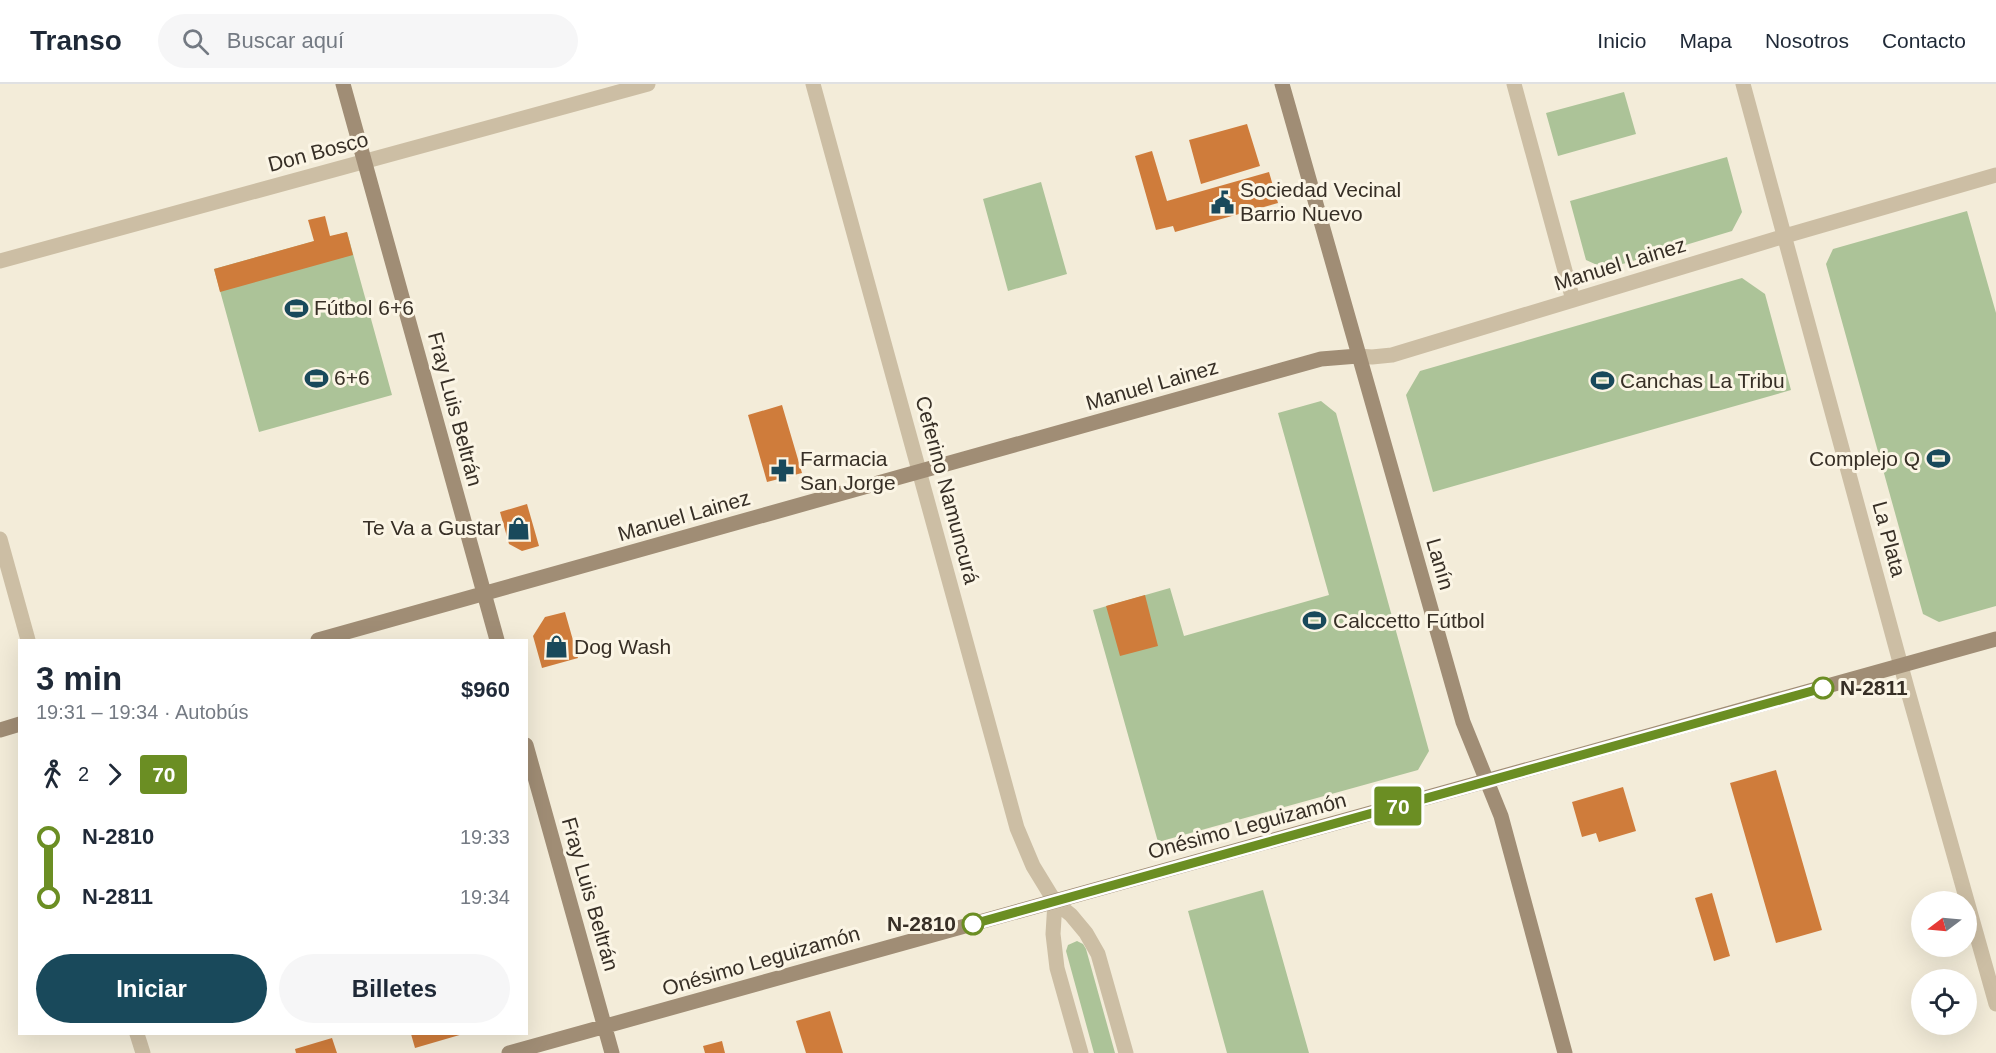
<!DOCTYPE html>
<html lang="es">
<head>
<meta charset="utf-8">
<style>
	:root { --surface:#fff; --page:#f6f6f7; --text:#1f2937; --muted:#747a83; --line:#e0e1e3; --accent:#19495b }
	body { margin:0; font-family:Helvetica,sans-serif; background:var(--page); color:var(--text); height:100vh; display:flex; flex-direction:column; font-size:22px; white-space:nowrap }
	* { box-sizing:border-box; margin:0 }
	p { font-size:20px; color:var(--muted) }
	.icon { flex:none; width:33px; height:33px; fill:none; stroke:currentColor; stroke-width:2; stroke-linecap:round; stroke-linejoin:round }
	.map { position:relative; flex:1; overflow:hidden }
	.side { position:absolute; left:18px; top:555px; width:510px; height:396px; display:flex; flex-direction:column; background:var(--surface); border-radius:0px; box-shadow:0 6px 24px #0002 }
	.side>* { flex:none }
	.badge { padding:0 12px; border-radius:4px; font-size:21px; line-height:39px }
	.needle { width:39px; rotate:254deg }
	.buttons { position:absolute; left:1911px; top:807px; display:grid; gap:12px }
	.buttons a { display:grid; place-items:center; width:66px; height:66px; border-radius:50%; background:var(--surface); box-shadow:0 6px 24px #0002; font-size:30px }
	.map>.badge { position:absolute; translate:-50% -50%; box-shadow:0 0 0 3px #fff }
	.legs { display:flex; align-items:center; gap:9px; height:66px; padding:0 18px; font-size:20px }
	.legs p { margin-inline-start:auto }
	.summary { display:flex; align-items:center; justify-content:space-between; height:102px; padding:0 18px }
	h1 { font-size:33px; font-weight:700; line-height:45px }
	.button { display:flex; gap:12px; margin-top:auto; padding:12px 18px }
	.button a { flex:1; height:69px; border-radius:36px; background:var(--accent); color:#fff; font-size:24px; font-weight:700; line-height:69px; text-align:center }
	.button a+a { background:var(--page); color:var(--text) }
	ul { padding:0 18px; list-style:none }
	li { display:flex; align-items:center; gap:21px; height:60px; font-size:22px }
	li i { display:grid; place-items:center; width:9px; height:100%; margin:0 8px; background:currentColor }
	li i::after { content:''; width:15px; height:15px; margin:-8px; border:4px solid; border-radius:50%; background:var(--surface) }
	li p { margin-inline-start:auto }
	li:first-child i { background:linear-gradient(#0000 50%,currentColor 0) }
	li:last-child i { background:linear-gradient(currentColor 50%,#0000 0) }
	header { display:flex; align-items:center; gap:36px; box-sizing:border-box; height:84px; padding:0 30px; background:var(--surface); border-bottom:2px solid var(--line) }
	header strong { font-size:28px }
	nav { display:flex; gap:33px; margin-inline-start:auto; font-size:21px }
	.search { width:420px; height:54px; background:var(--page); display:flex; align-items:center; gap:15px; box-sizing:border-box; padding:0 21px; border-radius:33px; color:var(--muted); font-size:22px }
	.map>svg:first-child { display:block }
</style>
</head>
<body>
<header>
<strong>Transo</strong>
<div class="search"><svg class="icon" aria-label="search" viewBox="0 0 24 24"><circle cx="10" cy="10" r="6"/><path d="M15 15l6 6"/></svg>Buscar aquí</div>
<nav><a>Inicio</a><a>Mapa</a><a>Nosotros</a><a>Contacto</a></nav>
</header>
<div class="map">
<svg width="1996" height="969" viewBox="0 0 1996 969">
	<rect width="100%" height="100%" fill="#f3ecd9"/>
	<path fill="#acc398" d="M1624,8L1636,50L1558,72L1546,29Z
		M1727,73L1742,128L1732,147L1606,185L1586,176L1570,117Z
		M1041,98L1067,190L1008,207L983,115Z
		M1967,127L1996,229V522L1939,538L1923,530L1826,180L1833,165Z
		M347,148L392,311L259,348L214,185Z
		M1742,194L1765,210L1791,306L1433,408L1406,311L1420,287Z
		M1321,317L1336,329L1429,667L1418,686L1158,758L1093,526L1170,504L1184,552L1329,511L1278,329Z
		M1263,806L1309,969H1227L1188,827Z
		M1077,857L1083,860L1086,865L1115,969H1094L1066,867L1068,861Z"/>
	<path fill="#cf7c3b" d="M1247,40L1260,82L1201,100L1189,56Z
		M1152,67L1167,117L1269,88L1278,119L1175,148L1173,142L1156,146L1135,72Z
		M325,132L330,152L347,148L353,171L220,208L214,185L314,157L308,136Z
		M782,321L802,389L767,398L748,331Z
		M527,420L539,462L522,467L509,460L500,428Z
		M1145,511L1158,562L1120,572L1106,522Z
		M565,528L578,574L542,584L533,552L545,533Z
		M1776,686L1822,846L1776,859L1730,699Z
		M1623,703L1636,747L1599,758L1596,749L1582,753L1572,718Z
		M1712,809L1730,872L1714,877L1695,814Z
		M830,927L843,969H806L796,937Z
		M411,950H463L415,964Z
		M332,954L337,969H296L295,965Z
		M722,957L725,969H705L703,962Z"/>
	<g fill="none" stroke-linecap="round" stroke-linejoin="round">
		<path stroke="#ccbea4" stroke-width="15" d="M813,0L1017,744L1033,782L1055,818L1071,831L1086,849L1098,870L1126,969
			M1514,0L1573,216
			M1743,0L1907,604L1996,920
			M0,177L648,0
			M1358,272L1372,273L1392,271L1785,152L1996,91
			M0,455L28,556
			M1055,818L1053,850L1057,884L1081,969
			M137,950L143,969"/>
		<path stroke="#a08d75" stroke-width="15" d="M343,0L497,556
			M1282,0L1463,638L1501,732L1565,969
			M318,556L1321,275L1358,272
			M0,646L20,640
			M526,661L612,969
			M509,969L1996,555"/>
	</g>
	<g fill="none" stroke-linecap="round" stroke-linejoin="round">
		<defs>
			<path id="line-1" d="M973,840L1823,604"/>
		</defs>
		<use href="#line-1" stroke="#fff" stroke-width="14"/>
		<use href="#line-1" stroke="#6b8e23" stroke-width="9"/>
	</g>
	<defs>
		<symbol id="civic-bare" viewBox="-9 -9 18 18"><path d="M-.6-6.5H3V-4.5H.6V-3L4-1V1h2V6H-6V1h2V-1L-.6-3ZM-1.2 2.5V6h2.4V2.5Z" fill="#19495b" stroke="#fbf5e5" stroke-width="2.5" paint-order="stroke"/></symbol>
		<symbol id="stadium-bare" viewBox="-9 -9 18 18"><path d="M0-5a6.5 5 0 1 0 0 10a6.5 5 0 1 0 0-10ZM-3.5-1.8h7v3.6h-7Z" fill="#19495b" stroke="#fbf5e5" stroke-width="2.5" paint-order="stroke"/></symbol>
		<symbol id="pharmacy-bare" viewBox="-9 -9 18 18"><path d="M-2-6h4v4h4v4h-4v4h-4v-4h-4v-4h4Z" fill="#19495b" stroke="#fbf5e5" stroke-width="2.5" paint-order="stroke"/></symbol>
		<symbol id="shop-bare" viewBox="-9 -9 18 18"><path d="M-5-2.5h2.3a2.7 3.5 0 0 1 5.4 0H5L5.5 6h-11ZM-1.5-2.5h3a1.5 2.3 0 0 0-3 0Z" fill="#19495b" stroke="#fbf5e5" stroke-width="2.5" paint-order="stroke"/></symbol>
	</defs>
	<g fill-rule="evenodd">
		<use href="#civic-bare" x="1206" y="102" width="33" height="33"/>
		<use href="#stadium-bare" x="280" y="208" width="33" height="33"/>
		<use href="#stadium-bare" x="300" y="278" width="33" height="33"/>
		<use href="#stadium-bare" x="1586" y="280" width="33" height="33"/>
		<use href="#stadium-bare" x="1922" y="358" width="33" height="33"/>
		<use href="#pharmacy-bare" x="766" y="370" width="33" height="33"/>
		<use href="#shop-bare" x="502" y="428" width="33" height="33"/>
		<use href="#stadium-bare" x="1298" y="520" width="33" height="33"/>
		<use href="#shop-bare" x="540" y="546" width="33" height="33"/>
	</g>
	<g fill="#fff" stroke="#6b8e23" stroke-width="3">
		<circle cx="1823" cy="604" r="10"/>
		<circle cx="973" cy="840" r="10"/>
	</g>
	<g text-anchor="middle" stroke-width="6" stroke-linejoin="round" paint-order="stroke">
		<g font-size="21" fill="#372f26" stroke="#fbf5e5">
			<text transform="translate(318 68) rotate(-15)" y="7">Don Bosco</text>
			<text transform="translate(1620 180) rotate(-17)" y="7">Manuel Lainez</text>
			<text transform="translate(1152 301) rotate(-16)" y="7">Manuel Lainez</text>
			<text transform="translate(455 325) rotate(75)" y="7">Fray Luis Beltrán</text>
			<text transform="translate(947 406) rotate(75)" y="7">Ceferino Namuncurá</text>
			<text transform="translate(684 432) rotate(-16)" y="7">Manuel Lainez</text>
			<text transform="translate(1889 455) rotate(75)" y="7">La Plata</text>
			<text transform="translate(1440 480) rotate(74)" y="7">Lanín</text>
			<text transform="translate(1247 742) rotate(-15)" y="7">Onésimo Leguizamón</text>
			<text transform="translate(590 810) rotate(74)" y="7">Fray Luis Beltrán</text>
			<text transform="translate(761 877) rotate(-16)" y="7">Onésimo Leguizamón</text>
		</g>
		<g font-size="21" fill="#372f26" stroke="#fbf5e5" text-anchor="start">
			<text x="1240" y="113">Sociedad Vecinal<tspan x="1240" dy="24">Barrio Nuevo</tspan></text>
			<text x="314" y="231">Fútbol 6+6</text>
			<text x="334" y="301">6+6</text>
			<text x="1620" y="304">Canchas La Tribu</text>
			<text x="800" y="382">Farmacia<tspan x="800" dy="24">San Jorge</tspan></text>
			<text x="1920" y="382" text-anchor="end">Complejo Q</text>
			<text x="501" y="451" text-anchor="end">Te Va a Gustar</text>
			<text x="1333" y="544">Calccetto Fútbol</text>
			<text x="574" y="570">Dog Wash</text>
		</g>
		<g font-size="21" font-weight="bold" fill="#372f26" stroke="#fbf5e5" text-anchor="start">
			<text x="1840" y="611">N-2811</text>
			<text x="956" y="847" text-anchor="end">N-2810</text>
		</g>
	</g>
</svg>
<div class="buttons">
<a><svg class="needle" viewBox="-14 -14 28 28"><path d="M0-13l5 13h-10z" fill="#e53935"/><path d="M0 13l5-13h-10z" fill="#747a83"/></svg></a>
<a><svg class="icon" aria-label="locate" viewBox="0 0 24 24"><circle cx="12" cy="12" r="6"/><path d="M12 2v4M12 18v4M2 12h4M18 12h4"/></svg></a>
</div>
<b class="badge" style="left:1398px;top:722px;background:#6b8e23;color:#fff">70</b>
<section class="side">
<div class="summary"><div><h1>3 min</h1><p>19:31 – 19:34 · Autobús</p></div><b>$960</b></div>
<div class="legs"><svg class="icon" aria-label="walk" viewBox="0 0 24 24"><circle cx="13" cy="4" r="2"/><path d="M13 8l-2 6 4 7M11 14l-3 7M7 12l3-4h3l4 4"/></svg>2<svg class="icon" aria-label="forward" viewBox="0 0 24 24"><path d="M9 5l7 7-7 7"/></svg><b class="badge" style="background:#6b8e23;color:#fff">70</b></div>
<ul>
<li><i style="color:#6b8e23"></i><b>N-2810</b><p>19:33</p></li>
<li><i style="color:#6b8e23"></i><b>N-2811</b><p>19:34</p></li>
</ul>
<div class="button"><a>Iniciar</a><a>Billetes</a></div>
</section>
</div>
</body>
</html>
